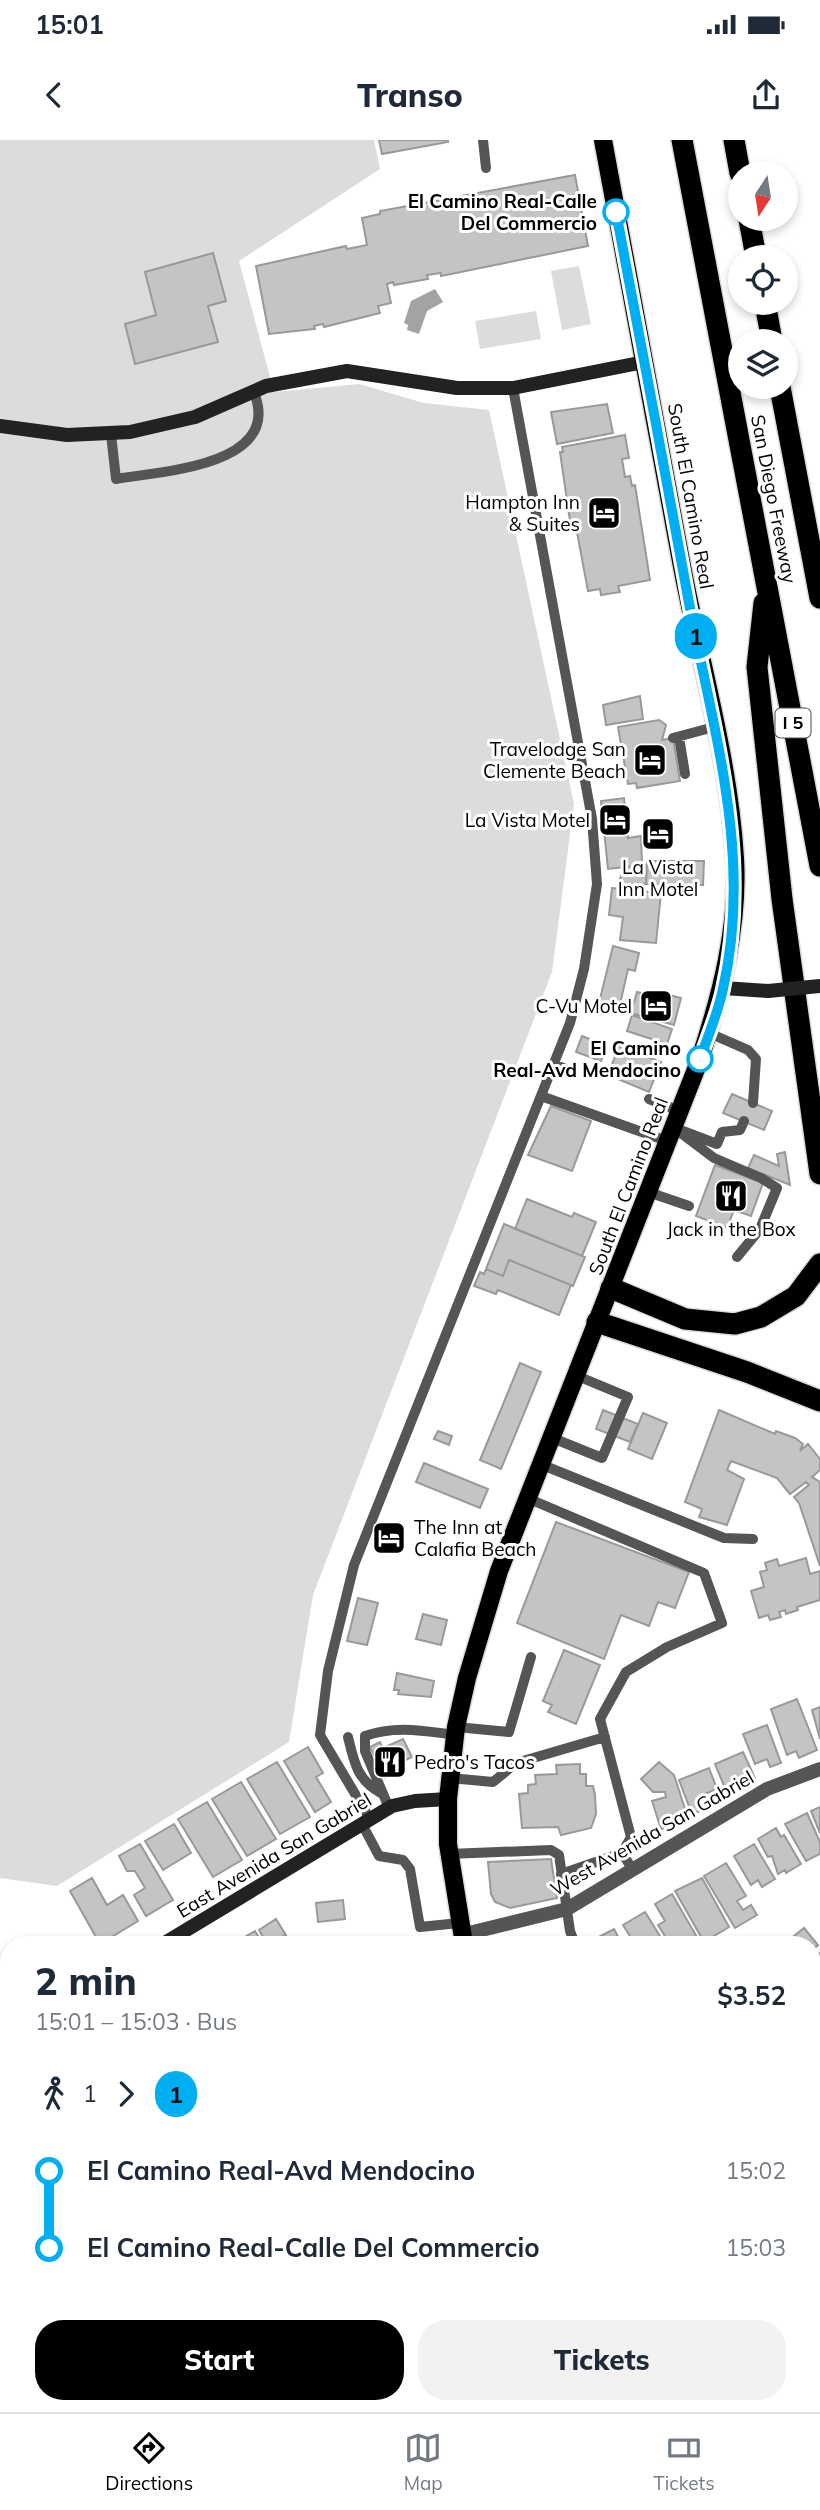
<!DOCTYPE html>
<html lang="en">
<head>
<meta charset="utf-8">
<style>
	:root { --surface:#fff; --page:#f2f2f3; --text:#1f2937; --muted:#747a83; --line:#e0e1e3; --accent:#000 }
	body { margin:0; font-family:Mulish,sans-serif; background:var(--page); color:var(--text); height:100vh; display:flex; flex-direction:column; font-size:26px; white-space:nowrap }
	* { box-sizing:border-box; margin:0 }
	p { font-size:23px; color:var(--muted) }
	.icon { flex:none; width:38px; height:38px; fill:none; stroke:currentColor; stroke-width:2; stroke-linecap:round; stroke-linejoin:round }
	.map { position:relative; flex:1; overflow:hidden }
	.panel { position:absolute; left:0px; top:1796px; width:821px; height:478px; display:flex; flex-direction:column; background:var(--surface); border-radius:28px 28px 0 0; box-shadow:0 4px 10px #0003 }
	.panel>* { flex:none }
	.badge { padding:0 14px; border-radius:23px; font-size:24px; line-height:46px }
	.needle { width:46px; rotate:192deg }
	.fabs { position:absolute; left:728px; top:21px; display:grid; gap:14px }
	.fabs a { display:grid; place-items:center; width:70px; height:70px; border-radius:50%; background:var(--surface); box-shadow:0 4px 10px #0003; font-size:35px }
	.map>.badge { position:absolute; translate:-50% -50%; box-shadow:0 0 0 4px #fff }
	.legs { display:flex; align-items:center; gap:10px; height:77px; padding:0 35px; font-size:23px }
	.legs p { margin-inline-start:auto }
	.headline { display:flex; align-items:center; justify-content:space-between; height:119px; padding:0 35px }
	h1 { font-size:38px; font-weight:800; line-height:52px }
	.button { display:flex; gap:14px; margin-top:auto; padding:14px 35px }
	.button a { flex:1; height:80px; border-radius:28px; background:var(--accent); color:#fff; font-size:28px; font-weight:800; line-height:80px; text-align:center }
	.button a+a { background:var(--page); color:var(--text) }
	ul { padding:0 35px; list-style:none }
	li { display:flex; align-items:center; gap:24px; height:77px; font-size:26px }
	li i { display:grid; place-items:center; width:10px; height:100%; margin:0 9px; background:currentColor }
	li i::after { content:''; width:18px; height:18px; margin:-9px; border:5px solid; border-radius:50%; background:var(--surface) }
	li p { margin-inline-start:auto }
	li:first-child i { background:linear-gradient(#0000 50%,currentColor 0) }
	li:last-child i { background:linear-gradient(currentColor 50%,#0000 0) }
	.status { display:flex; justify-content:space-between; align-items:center; height:49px; padding:0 35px; background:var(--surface); direction:ltr }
	.status svg { height:19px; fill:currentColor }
	header { display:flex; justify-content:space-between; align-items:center; height:91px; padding:0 35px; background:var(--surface); font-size:32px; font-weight:800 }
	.tab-bar { display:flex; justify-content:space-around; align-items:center; height:98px; border-top:2px solid var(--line); background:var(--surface); font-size:19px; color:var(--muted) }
	.tab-bar a { display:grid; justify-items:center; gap:4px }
	.tab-bar .on { color:var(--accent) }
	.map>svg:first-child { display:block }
</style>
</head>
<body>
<div class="status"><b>15:01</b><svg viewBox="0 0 49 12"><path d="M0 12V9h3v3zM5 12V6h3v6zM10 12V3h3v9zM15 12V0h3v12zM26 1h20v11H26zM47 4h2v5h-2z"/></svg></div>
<header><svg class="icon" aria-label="back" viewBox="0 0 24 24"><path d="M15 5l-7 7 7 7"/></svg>Transo<svg class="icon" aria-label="share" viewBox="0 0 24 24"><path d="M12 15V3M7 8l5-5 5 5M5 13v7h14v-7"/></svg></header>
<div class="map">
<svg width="820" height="2272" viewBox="0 0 820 2272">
	<rect width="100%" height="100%" fill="#fff"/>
	<path fill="#dcdcdc" d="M0,0H374L380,29L239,121L274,252L359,244L424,263L489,270L574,664L552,832L313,1455L289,1602L57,1746L0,1738Z
		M579,126L591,184L562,190L551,131Z
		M536,171L541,199L480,209L475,181Z"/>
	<path fill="#a3a3a3" d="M435,149L443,162L427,171L419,194L407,190L408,185L404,183L411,161Z"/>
	<path fill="#c4c4c4" stroke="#999" stroke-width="2" d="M379,0H448V2L382,14Z
		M575,35L588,106L441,136V133L427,135L428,139L394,145L393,142L387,144L391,163L378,166L380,173L324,187L323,184L314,186L315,189L269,194L256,126L346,106L347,109L367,105L362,78L380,74V71Z
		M213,113L226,161L208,166L218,202L135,224L125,184L156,175L145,132Z
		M607,264L613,293L557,304L551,272Z
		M625,295L629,318L622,319L625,337L630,336L632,346L635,345L650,440L618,446L620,452L601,455L600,449L588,451L576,387L571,388L560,312H563L562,307Z
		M640,556L643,579L606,585L603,565Z
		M659,580L666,585L662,600L673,598L680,641L637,648L636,643L628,644L618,587Z
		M624,658L628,698L641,696L642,725L608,729L601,661Z
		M647,721H704L703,745L646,744Z
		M647,724L646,744H618L624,728Z
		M612,748L661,753L656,803L620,800L623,777L609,775Z
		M613,806L639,813L635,831L628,829L619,869L599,863Z
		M637,852L668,860L669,855L681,858L674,885L631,873Z
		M632,875L672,889L667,904L627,891Z
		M582,896L607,906L601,921L576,912Z
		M619,906L661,922L649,952L608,935Z
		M732,954L772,971L764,990L723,973Z
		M551,966L591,981L572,1031L528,1015Z
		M785,1012L790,1045L748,1028L754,1015L779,1026L777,1014Z
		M715,1025L763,1043L751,1076L734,1070L727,1088L696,1076Z
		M527,1059L572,1077L574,1073L596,1082L582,1116L515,1089Z
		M504,1084L585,1117L573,1146L509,1120L503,1136L486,1129Z
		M509,1120L571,1145L559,1175L498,1150L496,1154L474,1146L480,1132L484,1134L486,1129L503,1136Z
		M520,1223L541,1232L501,1329L480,1320Z
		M603,1270L638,1284L630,1302L596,1289Z
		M719,1270L775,1294L776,1291L795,1298L803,1304L800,1311L808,1304L820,1319V1330L812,1337L820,1342V1426L799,1363L794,1357L809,1345L806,1342L790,1354L777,1338L731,1321L727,1330L744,1339L727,1385L699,1377L702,1369L685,1362Z
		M643,1273L667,1283L652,1319L628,1309Z
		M438,1291L452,1296L449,1305L434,1299Z
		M424,1323L488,1349L480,1368L416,1342Z
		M556,1382L689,1432L675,1468L658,1462L649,1486L621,1475L604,1519L517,1483Z
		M806,1418L810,1434L820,1431V1460L797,1467L798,1470L786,1474L785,1470L779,1472L781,1477L770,1480L768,1475L759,1478L751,1451L764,1447L760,1432L767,1430L765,1423L777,1419L779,1426Z
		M358,1458L378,1463L367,1505L347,1501Z
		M423,1474L447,1480L441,1505L416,1499Z
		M564,1510L600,1525L576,1584L548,1572L552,1565L543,1561Z
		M397,1533L434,1541L431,1557L398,1554L399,1550H394Z
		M797,1559L817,1610L799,1618L796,1611L787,1615L771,1569Z
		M820,1567V1599L812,1570Z
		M767,1585L781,1623L770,1627L767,1619L755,1624L743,1594Z
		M403,1599L412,1617L393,1626L397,1632L385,1638L370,1607L380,1602L383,1608Z
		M308,1607L323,1633L316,1637L331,1662L315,1672L284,1621Z
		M743,1612L755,1638L727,1653L715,1624Z
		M277,1622L310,1677L280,1694L247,1639Z
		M659,1622L674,1635L689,1681L661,1689L652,1661L666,1657L665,1652H653L641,1639Z
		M580,1624V1634H586V1646H593L595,1655L596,1674L591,1688L561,1695L558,1687L522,1688L519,1654L528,1653V1645L536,1644L535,1635L557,1634L556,1625Z
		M709,1628L717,1649L700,1656L706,1669L692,1674L679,1640Z
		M241,1642L276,1699L247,1716L212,1659Z
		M207,1662L242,1720L213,1737L178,1679Z
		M820,1667V1693L811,1671Z
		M807,1673L820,1702V1714L806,1721L785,1684Z
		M174,1684L191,1713L163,1730L145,1701Z
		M776,1688L781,1697L784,1695L801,1724L786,1733L785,1730L778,1734L772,1716L768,1717L758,1699Z
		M140,1704L173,1760L146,1776L134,1755L145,1748L135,1731H127L119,1716Z
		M754,1704L775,1739L762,1747L758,1740L751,1745L734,1716Z
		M551,1719L557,1758L510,1768L495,1762L491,1754L488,1722Z
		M726,1723L746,1756L737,1761L743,1770L751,1765L757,1775L735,1788L704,1736Z
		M92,1738L107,1765L123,1755L138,1781L100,1804L70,1751Z
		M702,1738L729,1787L704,1802L675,1751Z
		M672,1754L701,1804H670L658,1785L665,1781L655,1764Z
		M343,1760L345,1779L318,1782L316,1763Z
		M645,1772L665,1804H635L623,1785Z
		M276,1779L286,1795L267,1804L259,1790Z
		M804,1788L818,1805L812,1810V1804H784Z
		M614,1789L622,1804H588L587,1803Z
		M255,1791L263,1804H238L236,1802Z
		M820,1813V1851L812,1837V1815L814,1818Z
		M812,1963L820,1972V2005L812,1996Z
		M0,2059L9,2068V2083L0,2095Z
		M820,2090V2124L818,2122L812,2128V2098Z
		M3,2108L9,2110V2123L0,2116Z
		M0,2116L9,2124V2130L0,2139Z
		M9,2226V2248L0,2238Z
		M820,2263V2272H806L804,2269Z
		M35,2264H48L56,2272H29Z
		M187,2264H191L202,2272H182Z
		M377,2264H383L386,2272H365Z
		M425,2264H452L453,2267L441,2272H428Z
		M462,2264H487L490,2272H465Z
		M536,2264H563L566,2272H539Z"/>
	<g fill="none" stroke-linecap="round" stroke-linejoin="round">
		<defs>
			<path id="primary" d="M464,1804L448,1704V1659L456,1587L467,1538L499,1431L700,919C721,855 739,787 735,718C729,618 699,519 681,421C655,281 629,140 603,0
				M650,2264L653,2272"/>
			<path id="highway" d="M682,0L820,726
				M734,0L740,33
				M749,79L756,117
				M765,163L772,201
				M780,247L820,458
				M764,463L757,527L782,759L820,1034
				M611,1148L685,1179L735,1184L761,1177L796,1156L820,1124
				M597,1182L747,1232L820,1261"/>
		</defs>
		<use href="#primary" stroke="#dbdbdb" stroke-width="21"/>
		<use href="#highway" stroke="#dbdbdb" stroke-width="24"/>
		<path stroke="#555" stroke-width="10" d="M483,0L486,28
			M111,294L116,339C161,331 286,326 253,250
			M679,597L685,634
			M673,598L714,587
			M709,893L748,910L756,919L753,963
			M554,924L568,930
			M541,956L667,1001
			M649,959L679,971
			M673,987L714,1018L761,1038L777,1048L760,1089L737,1117
			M683,991L717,1004L722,992L740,990L744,981
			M648,1052L689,1066
			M550,1297L602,1318L628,1257L575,1235
			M540,1324L724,1398L753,1399
			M527,1358L704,1433L722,1483L667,1507L626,1532L600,1579L631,1697L622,1713L633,1730
			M456,1587L509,1592L531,1517
			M348,1597C354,1622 357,1640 381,1653
			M450,1638L493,1642L516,1623L605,1597
			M389,1668L365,1611V1596C396,1585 424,1591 456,1595
			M370,1679L320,1595L328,1531L354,1425L570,883L584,829L597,744L592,679L513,248
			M362,1684L379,1716L403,1720L410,1729L420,1787L459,1783
			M449,1714L551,1710L559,1715L570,1791L575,1804
			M561,1734L622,1713
			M584,2264L587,2272"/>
		<path stroke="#555" stroke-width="14" d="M461,1795L567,1769L767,1649L820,1629
			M812,1891L820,1884
			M812,2214L820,2207
			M261,2272L269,2264
			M740,2272L758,2264"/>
		<path stroke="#222" stroke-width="14" d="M0,286L67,295L130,292L195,277L266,246L347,231L457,248H513L644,222
			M723,848L768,851
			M163,1804L392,1666L415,1661L448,1659
			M0,1925L9,1918
			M0,1966L9,1980"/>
		<use href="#primary" stroke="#000" stroke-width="18"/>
		<use href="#highway" stroke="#000" stroke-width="21"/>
		<path stroke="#222" stroke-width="14" d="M768,851L820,846"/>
	</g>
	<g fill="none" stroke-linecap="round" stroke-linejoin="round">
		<defs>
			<path id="line-1" d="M616,72C640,199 664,325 687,452C711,585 754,712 723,849C718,873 708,896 700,919"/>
		</defs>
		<use href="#line-1" stroke="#fff" stroke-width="16"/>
		<use href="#line-1" stroke="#00aff2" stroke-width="10"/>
	</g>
	<defs>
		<symbol id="hotel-square" viewBox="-11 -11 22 22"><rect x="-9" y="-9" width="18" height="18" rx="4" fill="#000" stroke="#fff"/><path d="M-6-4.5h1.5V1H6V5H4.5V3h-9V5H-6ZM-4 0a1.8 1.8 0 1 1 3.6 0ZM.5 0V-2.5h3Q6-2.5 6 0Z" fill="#fff"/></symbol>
		<symbol id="restaurant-square" viewBox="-11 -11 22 22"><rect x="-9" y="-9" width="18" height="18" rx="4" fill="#000" stroke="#fff"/><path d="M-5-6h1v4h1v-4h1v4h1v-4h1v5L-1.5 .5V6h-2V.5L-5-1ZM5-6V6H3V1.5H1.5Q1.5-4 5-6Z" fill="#fff"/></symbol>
	</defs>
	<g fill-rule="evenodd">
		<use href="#hotel-square" x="585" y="354" width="38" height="38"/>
		<use href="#hotel-square" x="631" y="601" width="38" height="38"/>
		<use href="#hotel-square" x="596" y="661" width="38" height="38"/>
		<use href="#hotel-square" x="639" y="675" width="38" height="38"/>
		<use href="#hotel-square" x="637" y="847" width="38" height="38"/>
		<use href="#restaurant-square" x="712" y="1037" width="38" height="38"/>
		<use href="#hotel-square" x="370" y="1379" width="38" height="38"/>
		<use href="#restaurant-square" x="371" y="1603" width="38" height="38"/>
	</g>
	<g fill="#fff" stroke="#00aff2" stroke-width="3.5">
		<circle cx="616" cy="72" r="12"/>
		<circle cx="700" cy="919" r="12"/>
	</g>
	<g text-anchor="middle" stroke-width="6" stroke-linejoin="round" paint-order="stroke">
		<rect fill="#fff" stroke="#4c4c4c" stroke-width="2" x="775.5" y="568.5" width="35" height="29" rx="5"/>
		<g font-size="18" font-weight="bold" fill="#000">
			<text x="793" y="589">I 5</text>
		</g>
		<g font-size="19" font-weight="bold" fill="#000" stroke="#fff" text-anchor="end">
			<text x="597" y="68">El Camino Real-Calle<tspan x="597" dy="22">Del Commercio</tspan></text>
			<text x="681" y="915">El Camino<tspan x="681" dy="22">Real-Avd Mendocino</tspan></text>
		</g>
		<g font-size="19" fill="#000" stroke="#fff">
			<text transform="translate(691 356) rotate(80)" y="7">South El Camino Real</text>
			<text transform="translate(774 359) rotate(79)" y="7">San Diego Freeway</text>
			<text transform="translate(628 1046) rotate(-69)" y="7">South El Camino Real</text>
			<text transform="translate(652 1693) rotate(-30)" y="7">West Avenida San Gabriel</text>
			<text transform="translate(274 1715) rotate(-31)" y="7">East Avenida San Gabriel</text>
		</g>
		<g font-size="19" fill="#000" stroke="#fff" text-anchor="end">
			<text x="580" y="369">Hampton Inn<tspan x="580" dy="22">&amp; Suites</tspan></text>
			<text x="626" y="616">Travelodge San<tspan x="626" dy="22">Clemente Beach</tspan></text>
			<text x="590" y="687">La Vista Motel</text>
			<text x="658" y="734" text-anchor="middle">La Vista<tspan x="658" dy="22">Inn Motel</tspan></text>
			<text x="632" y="873">C-Vu Motel</text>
			<text x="731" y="1096" text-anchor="middle">Jack in the Box</text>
			<text x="414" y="1394" text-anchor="start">The Inn at<tspan x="414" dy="22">Calafia Beach</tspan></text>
			<text x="414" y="1629" text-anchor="start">Pedro's Tacos</text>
		</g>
	</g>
</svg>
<div class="fabs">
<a><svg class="needle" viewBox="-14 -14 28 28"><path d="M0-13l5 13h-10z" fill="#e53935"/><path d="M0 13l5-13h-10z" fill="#747a83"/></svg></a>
<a><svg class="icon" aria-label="locate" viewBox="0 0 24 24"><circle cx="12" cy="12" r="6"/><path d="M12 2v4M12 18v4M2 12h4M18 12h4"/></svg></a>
<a><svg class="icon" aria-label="layers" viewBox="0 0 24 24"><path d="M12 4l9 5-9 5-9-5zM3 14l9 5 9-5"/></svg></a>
</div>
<b class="badge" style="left:696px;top:496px;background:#00aff2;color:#111">1</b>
<section class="panel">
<div class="headline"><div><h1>2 min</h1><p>15:01 – 15:03 · Bus</p></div><b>$3.52</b></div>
<div class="legs"><svg class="icon" aria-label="walk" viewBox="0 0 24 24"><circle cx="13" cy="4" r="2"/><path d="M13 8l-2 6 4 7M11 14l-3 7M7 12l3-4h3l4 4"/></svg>1<svg class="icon" aria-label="forward" viewBox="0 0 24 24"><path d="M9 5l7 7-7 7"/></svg><b class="badge" style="background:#00aff2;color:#111">1</b></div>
<ul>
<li><i style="color:#00aff2"></i><b>El Camino Real-Avd Mendocino</b><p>15:02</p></li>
<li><i style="color:#00aff2"></i><b>El Camino Real-Calle Del Commercio</b><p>15:03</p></li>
</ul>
<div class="button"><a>Start</a><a>Tickets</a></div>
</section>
</div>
<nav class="tab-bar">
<a class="on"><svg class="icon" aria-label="directions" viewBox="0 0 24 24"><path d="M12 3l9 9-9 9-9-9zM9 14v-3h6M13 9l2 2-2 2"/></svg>Directions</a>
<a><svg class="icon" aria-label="map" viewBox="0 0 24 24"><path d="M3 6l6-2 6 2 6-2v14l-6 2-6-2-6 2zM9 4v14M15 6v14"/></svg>Map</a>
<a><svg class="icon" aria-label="tickets" viewBox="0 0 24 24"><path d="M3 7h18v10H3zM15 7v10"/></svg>Tickets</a>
</nav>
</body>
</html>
